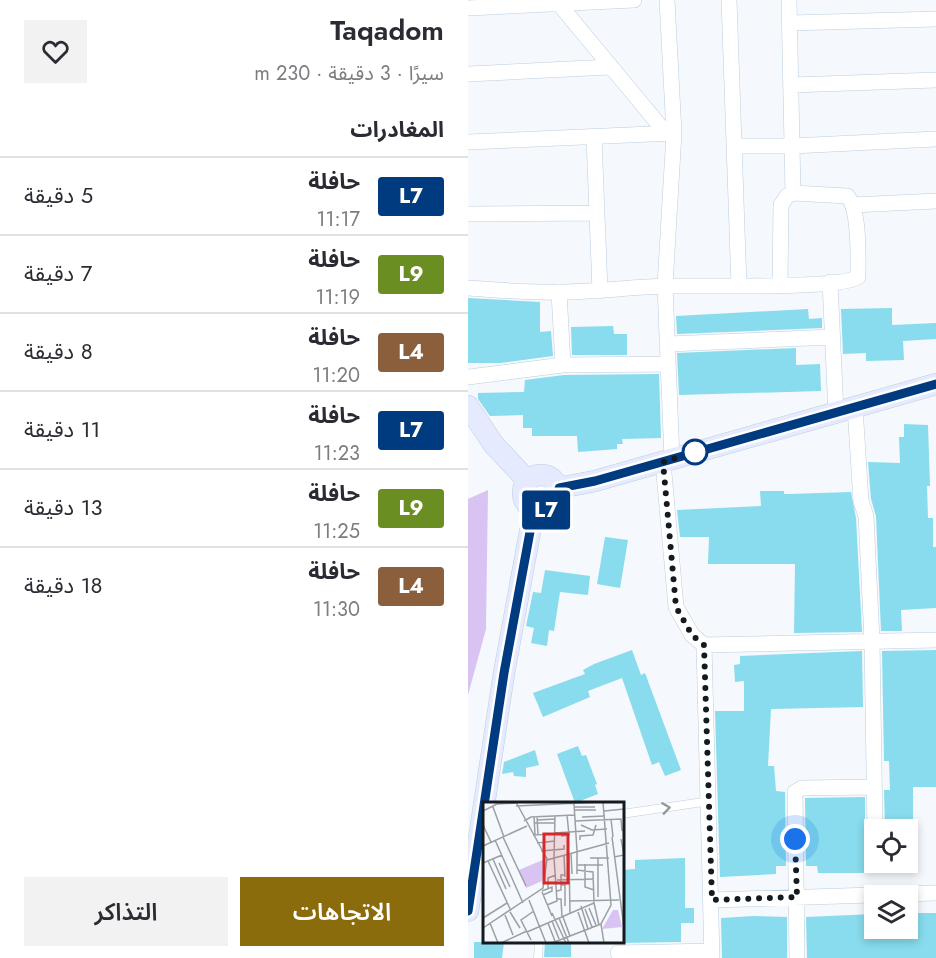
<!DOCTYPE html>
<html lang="ar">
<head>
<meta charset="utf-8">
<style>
	:root { --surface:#fff; --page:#f2f2f3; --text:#2b2b33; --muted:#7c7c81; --line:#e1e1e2; --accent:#8b6c0c }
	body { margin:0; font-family:Jost,"Noto Sans Arabic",sans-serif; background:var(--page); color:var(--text); direction:rtl; height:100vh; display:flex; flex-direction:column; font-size:22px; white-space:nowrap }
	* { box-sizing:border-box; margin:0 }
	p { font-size:20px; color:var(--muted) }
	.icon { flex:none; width:33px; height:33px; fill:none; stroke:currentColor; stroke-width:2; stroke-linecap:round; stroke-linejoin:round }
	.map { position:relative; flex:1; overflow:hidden; direction:ltr }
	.side { display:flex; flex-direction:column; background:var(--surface); width:468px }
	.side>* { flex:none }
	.badge { padding:0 12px; border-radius:4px; font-size:21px; line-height:39px }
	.tools { position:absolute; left:396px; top:819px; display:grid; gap:12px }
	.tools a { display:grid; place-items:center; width:54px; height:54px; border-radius:0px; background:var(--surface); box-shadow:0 3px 9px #0003; font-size:30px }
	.you { position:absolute; width:30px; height:30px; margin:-15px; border:4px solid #fff; border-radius:50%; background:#1a73e8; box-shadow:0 0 0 9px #1a73e833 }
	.map>.badge { position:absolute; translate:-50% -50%; box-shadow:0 0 0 3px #fff }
	h2 { padding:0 24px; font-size:22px; line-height:54px }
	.round { display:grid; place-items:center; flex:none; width:63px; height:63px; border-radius:0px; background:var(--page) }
	.overview { display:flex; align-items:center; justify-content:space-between; height:102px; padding:0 24px }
	h1 { font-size:28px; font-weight:600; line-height:45px }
	.cta { display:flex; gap:12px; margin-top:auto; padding:12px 24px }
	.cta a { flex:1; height:69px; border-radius:0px; background:var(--accent); color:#fff; font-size:24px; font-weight:600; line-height:69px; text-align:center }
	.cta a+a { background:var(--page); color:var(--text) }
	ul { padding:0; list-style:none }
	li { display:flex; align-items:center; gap:18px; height:78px; padding:0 24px; border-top:2px solid var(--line) }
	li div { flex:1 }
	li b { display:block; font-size:22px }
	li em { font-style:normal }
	li .badge { min-width:66px; font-weight:700; text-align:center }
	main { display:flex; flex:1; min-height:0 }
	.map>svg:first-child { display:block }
</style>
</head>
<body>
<main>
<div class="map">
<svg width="468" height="958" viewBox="0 0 468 958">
	<rect width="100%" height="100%" fill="#f5f8fc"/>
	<path fill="#d8c3f3" d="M20,490L18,629L0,695V499Z"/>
	<path fill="#88dced" d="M0,298L72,302V332L83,331L85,356L33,363H0Z
		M424,308V325L468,323V339L435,341L436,360L398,361V353L375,354L373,309Z
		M340,309L341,319L354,318V328L209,334L208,316Z
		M145,326L146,334H159V355H104L103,327Z
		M328,348V365L352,364L353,391L211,395L209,353Z
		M191,374L193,438L154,439L155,444H149V449L110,452L109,436H64V428H55V415L22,416L10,399V393L56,392L57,380L96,375Z
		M436,424L460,425L462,486H459L460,518H465V547H468V608L433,610L434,631H413L408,516L403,499L400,462L432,463L431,437H436Z
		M292,491H316V494H321L383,492L388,518L394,632L326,633L327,564H240L241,537H212L209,510L293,506Z
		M137,537L160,540L152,588L129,584Z
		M77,570L122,576L120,595L92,592L86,631L81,630L79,646L63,643L66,628L58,626L65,592L73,593Z
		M164,650L173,675L177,673L213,770L197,776L191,762L184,765L154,678L120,691L122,697L75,717L65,693L117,674L115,670L126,664Z
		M468,650V787H445V830H417L416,790H422L421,761H416L414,651Z
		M394,651L395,707L303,709L300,766H306L308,791L317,792L318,866H308V874L252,877L247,711H276V681L267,682L266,665L272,664V656Z
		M110,746L114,756L118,755L129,784L127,785L130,794L107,803L89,754Z
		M67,750L71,765L58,768V777L46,776L45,772L34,774L36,762Z
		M397,797V831L399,835L406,840V873H350L349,866H338L337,798Z
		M217,858V908H226V923H213V942L151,943L154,942V870L167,869V860Z
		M446,913H468V958H339L338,917L406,914V928H440V915Z
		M285,916L319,917V958H254L253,918Z
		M6,942H36L34,958H6Z
		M77,942H103V957H76Z"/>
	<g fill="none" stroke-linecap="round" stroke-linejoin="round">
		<defs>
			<path id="lane" d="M154,814L242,801
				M70,958L71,942"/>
			<path id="street" d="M199,0L206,133L197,286L204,459
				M261,0L271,286
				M321,0L325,193
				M91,4L197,132
				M0,8L166,0
				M322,23L468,19
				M0,74L142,67
				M324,85L468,80
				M126,137L132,291
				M0,142L206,133
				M266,146H324L468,139
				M385,205L468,201
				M0,214L127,213
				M362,282L368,413
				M0,288C30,290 61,293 92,292C127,292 162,287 198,286C229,285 371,290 390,277C390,260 392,208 379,196L325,193L319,196L313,205L312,284
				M91,292L95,365
				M200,344L364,337
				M0,377L95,365L200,364
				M387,407L393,501L398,516L404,641L407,830
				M195,462L208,607L224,635L236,645L244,958
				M236,645L468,640
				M244,900L468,893
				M150,953L244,951
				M329,958L327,792L334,788L406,787"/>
			<path id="secondary" d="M0,406L26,445L59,480
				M55 493a18 18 0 1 1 36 0a18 18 0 1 1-36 0Z
				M91,488L127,481L468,384
				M0,911L36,673L66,510"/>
		</defs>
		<use href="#lane" stroke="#bbcedd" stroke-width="9"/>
		<use href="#street" stroke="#bbcedd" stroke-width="16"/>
		<use href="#secondary" stroke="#bbcedd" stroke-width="22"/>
		<use href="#lane" stroke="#fff" stroke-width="8"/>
		<use href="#street" stroke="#fff" stroke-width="15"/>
		<use href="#secondary" stroke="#e5eafe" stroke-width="21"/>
	</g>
	<defs><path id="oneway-chevron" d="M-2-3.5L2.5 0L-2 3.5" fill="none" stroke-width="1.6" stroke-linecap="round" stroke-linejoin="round" transform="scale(1.5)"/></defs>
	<use stroke="#95989b" href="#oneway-chevron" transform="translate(198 808) rotate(-8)"/>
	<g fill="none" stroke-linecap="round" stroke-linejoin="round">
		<defs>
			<path id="line" d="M0,911L36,673L66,510L81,509L88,504L91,488L127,481L468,384"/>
		</defs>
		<use href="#line" stroke="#fff" stroke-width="14"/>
		<use href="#line" stroke="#003b80" stroke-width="9"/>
		<path stroke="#141b20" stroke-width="6" stroke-dasharray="0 10.8" d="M227,452L195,462L208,607L224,635L236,645L244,900L329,897L327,839"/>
	</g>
	<circle fill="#fff" stroke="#003b80" stroke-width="3" cx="227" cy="452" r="12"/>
	<g transform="translate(15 802)">
		<rect width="141" height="141" fill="#f5f8fc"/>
		<path d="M62,57L59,79L43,86L36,68ZM130,108H135L139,125L119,127Z" fill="#d8c3f3"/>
		<path fill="none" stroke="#9ba0a4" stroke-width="1.5" d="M120,0L128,103L118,122L121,141M91,2L94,49M33,4L117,0M10,5L21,35M92,5H112M92,8H113M0,9L14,2L33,1M121,9L141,7M51,14L52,33M54,14L55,33M99,15L122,14M128,17L130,35M54,18L72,17M41,19L48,15L92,13M92,19L138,17L139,29M51,21H71M0,23L8,40M98,23L109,28L124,27M71,31L102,29M50,33L71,32M78,34L86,33L84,13M20,35L43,84M129,35L141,126M12,38L40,101M97,38V34L110,33L113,23M54,41L72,39M0,44L44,24M58,49L81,47V43M94,50V72M88,51L89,72M86,52L87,112M81,53L82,75M131,55L141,53L138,37M71,56L72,14M107,56H126M115,56V95M10,57L23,87M64,58L126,41M5,59L28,109M0,61L19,53M16,61L27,85M102,62V85L111,88M95,63H120M74,78L111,77M78,83H82V104M65,86V76L73,73M59,89L69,85V89L60,93M74,89L78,88V73H82M59,90L69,114M74,97H78L79,115M46,98L63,141M87,99L136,98M111,101L116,123M64,103L74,99L71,56M98,104L105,127M106,106L113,123M102,107L109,125M27,110L37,126M95,110L106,141M69,111L83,141M22,113L30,133M80,115L87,134M0,116L24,101M76,116L86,141M69,119L76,137M7,121L15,141M65,121L72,139M0,126L60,86L64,57L33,0M44,130L111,101L110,70L94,68M48,138L38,118L51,109M18,141L44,129M69,141L118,122"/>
		<path fill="#d62828" fill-opacity="0.15" stroke="#d62828" stroke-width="3" d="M61,32H85V81H61Z"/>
		<rect width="141" height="141" fill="none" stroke="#141b20" stroke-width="3"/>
	</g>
</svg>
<div class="tools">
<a><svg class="icon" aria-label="locate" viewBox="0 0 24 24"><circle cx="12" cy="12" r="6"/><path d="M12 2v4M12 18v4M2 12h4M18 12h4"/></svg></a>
<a><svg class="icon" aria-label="layers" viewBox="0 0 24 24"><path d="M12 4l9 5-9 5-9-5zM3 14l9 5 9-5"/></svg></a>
</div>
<div class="you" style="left:327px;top:839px"></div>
<b class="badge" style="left:78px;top:510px;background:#003b80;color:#fff">L7</b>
</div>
<section class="side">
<div class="overview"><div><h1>Taqadom</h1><p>سيرًا · 3 دقيقة · 230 m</p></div><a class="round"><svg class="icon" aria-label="heart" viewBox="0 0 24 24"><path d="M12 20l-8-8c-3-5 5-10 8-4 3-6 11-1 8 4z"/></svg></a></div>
<h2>المغادرات</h2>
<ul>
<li><span class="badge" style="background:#003b80;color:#fff">L7</span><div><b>حافلة</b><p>11:17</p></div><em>5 دقيقة</em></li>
<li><span class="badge" style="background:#6b8e23;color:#fff">L9</span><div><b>حافلة</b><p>11:19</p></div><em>7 دقيقة</em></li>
<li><span class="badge" style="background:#8b5e3c;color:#fff">L4</span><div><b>حافلة</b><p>11:20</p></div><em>8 دقيقة</em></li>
<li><span class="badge" style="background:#003b80;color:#fff">L7</span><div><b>حافلة</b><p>11:23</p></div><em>11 دقيقة</em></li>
<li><span class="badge" style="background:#6b8e23;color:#fff">L9</span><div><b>حافلة</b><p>11:25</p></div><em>13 دقيقة</em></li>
<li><span class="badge" style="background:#8b5e3c;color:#fff">L4</span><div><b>حافلة</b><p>11:30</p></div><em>18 دقيقة</em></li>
</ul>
<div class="cta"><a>الاتجاهات</a><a>التذاكر</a></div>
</section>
</main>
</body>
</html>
